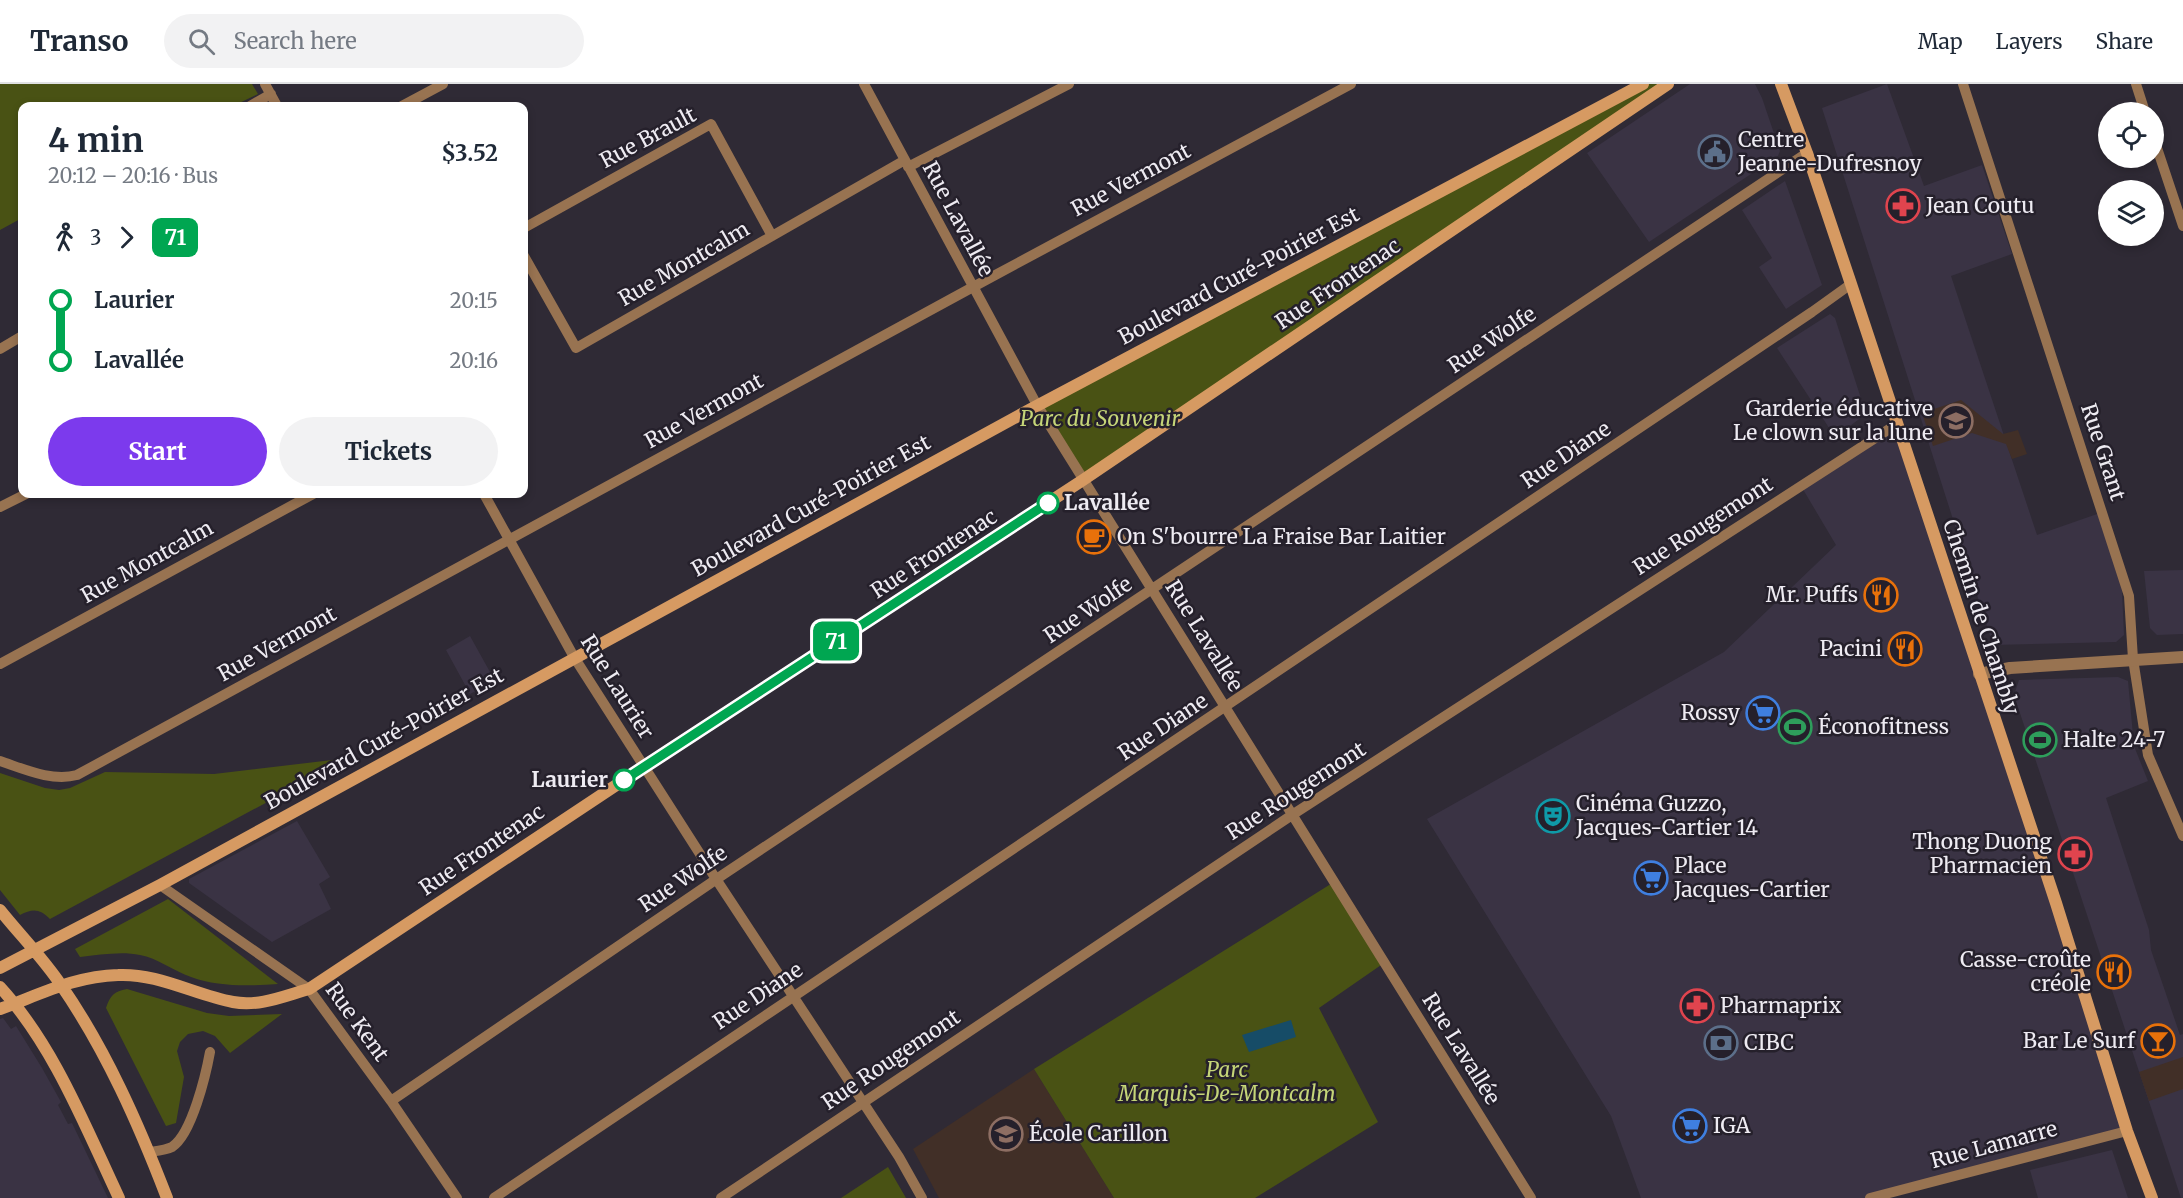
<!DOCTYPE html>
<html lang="en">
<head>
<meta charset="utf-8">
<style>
	:root { --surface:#fff; --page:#f2f2f3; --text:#1f2937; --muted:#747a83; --line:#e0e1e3; --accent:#7c3aed }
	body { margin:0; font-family:Merriweather,serif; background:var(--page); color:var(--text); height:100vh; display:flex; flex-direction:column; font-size:22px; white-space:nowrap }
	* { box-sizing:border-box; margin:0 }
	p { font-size:20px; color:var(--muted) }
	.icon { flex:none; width:33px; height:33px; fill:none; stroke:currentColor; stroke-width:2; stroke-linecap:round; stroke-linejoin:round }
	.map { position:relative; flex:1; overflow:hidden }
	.drawer { position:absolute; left:18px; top:18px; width:510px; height:396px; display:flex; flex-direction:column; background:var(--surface); border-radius:12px; box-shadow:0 3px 9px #0003 }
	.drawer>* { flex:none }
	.badge { padding:0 12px; border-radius:9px; font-size:21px; line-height:39px }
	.buttons { position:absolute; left:2098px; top:18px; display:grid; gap:12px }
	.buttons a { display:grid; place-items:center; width:66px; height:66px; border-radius:50%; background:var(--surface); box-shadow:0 3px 9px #0003; font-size:30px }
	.map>.badge { position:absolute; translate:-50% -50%; box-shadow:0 0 0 3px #fff }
	.legs { display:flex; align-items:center; gap:9px; height:66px; padding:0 30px; font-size:20px }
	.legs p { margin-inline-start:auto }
	.summary { display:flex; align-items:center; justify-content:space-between; height:102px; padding:0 30px }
	h1 { font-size:33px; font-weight:700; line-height:45px }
	.cta { display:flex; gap:12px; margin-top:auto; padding:12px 30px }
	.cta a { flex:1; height:69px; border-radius:36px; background:var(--accent); color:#fff; font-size:24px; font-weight:700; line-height:69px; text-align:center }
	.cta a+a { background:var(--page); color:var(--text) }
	ul { padding:0 30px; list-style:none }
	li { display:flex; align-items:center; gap:21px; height:60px; font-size:22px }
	li i { display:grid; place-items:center; width:9px; height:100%; margin:0 8px; background:currentColor }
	li i::after { content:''; width:15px; height:15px; margin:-8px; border:4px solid; border-radius:50%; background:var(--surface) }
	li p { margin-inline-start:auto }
	li:first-child i { background:linear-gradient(#0000 50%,currentColor 0) }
	li:last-child i { background:linear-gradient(currentColor 50%,#0000 0) }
	header { display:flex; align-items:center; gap:36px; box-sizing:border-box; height:84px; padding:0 30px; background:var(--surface); border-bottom:2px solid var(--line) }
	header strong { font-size:28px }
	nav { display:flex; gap:33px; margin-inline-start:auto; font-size:21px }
	.search { width:420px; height:54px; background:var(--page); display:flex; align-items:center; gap:15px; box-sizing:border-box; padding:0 21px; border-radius:33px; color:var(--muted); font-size:22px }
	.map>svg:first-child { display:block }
</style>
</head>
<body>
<header>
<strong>Transo</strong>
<div class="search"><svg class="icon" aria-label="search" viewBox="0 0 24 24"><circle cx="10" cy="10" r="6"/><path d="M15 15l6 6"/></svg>Search here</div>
<nav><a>Map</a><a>Layers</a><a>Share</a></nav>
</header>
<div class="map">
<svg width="2183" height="1114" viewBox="0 0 2183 1114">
	<rect width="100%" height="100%" fill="#2f2a35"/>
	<path fill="#3a3344" d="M1690,0H1755L1762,14L1780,67L1778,72L1649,158L1587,69Z
		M1887,0L1924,102L1982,81L2012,170L1951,192L2037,451L2100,429L2113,467L2122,507L2124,551L2116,558L1993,561L1822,24Z
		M1785,97L1822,201L1786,225L1759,183L1772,174L1742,126Z
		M1830,230L1835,234L1866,330L1835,353L1777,264Z
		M1897,340L2127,1047L1870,1114H1641L1611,1032L1427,735L1724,568L1836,461L1801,402Z
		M2183,486V550L2157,551L2150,544L2144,487Z
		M470,552L495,597L470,610L446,566Z
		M2118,593L2128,597L2134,662L2148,697L2106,714L2149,846L2151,866L2180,951L2183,950V1114H2181L2014,611L2019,596Z
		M297,737L330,793L319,800L331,825L272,858L189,799V795Z
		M3,934L11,945L16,942L42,984L61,1018L58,1021L68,1040L72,1039L108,1114H0V935Z
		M2112,1066L2128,1114H2038L2030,1086Z"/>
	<path fill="#412f27" d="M1961,316L2003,350L2018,346L2027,370L2012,375L2006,360L1972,349L1933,362L1922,329Z
		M2183,973V1005L2149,1017L2139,988Z
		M1034,985L1114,1114H939L913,1065Z"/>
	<path fill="#495214" d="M0,0H252L258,10L233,22H22V134L0,146Z
		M1643,0H1668L1083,396L1037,321Z
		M349,674L50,835C40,825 33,824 20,831L0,806V689L45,704L59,706L70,704L105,688L214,690Z
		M1334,798L1384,879L1319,924L1378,1038L1255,1114H1114L1034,985Z
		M168,815L278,900C249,902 218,903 191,893C174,887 157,874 140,871C121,867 99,871 80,873L75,865Z
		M127,905L207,929L229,932L282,930L230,969L215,952L203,947L188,950L180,958L177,967L184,993L176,1039L166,1042L106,924C110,912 114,907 127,905Z
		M888,1083L906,1114H841Z"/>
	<path fill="#164c67" d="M1291,936L1296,953L1249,968L1242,951Z"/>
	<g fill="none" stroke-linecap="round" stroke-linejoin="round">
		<path stroke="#987351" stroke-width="10" d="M265,0L277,22
			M864,0L1037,321L1531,1114
			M1963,0L2129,512L2133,575L2148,671L2183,752
			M2136,0L2145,28
			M250,22L271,10
			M402,22L443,0
			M2154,55L2183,142
			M908,83L1069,0
			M524,144L711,40L772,152
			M524,172L576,264L905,76
			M0,265L22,252
			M484,410L574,573L716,795L899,1073L922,1114
			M0,423L26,410
			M0,580L313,410
			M0,677C24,685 52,698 77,691L973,203L1351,0
			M160,801L309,905L391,1017L457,1114
			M391,1017L724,790L1807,69
			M149,1068C156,1067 166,1066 172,1063C192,1050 206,990 210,968
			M494,1114L1812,228L1851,200
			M721,1114L1292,731L1897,340
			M1870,1114L2127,1047"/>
		<path stroke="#987351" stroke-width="12" d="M1979,590L2010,584L2183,573"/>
		<path stroke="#d69a62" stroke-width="12" d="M1781,0L1807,69L1851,200L2056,819L2127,1047L2152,1114
			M0,826C20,851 43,874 61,901C106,966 139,1041 167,1114
			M0,884L160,801L1029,326L1643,0
			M0,903C54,962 85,1042 119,1114
			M0,925C39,911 75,892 118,891C158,889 195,911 233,918C259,923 284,912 309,905L645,682L1083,396L1668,0"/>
	</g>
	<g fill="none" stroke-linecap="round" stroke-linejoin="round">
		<defs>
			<path id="line-1" d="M624,696L1048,419"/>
		</defs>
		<use href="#line-1" stroke="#fff" stroke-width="14"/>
		<use href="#line-1" stroke="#00a651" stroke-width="9"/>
	</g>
	<defs>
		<symbol id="civic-ring" viewBox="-11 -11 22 22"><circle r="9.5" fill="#25202b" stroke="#5c6f8a" stroke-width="1.5"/><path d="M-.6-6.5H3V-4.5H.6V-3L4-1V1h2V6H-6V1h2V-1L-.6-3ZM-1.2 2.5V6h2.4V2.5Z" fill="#5c6f8a"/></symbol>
		<symbol id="pharmacy-ring" viewBox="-11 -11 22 22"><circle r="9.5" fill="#25202b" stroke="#e0444e" stroke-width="1.5"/><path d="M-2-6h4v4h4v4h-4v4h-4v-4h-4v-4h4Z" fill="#e0444e"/></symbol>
		<symbol id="school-ring" viewBox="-11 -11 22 22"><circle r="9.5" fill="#25202b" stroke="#8d6e63" stroke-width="1.5"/><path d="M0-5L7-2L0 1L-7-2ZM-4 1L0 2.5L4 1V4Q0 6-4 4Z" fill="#8d6e63"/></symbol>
		<symbol id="cafe-ring" viewBox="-11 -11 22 22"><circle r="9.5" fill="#25202b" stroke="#e8710a" stroke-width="1.5"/><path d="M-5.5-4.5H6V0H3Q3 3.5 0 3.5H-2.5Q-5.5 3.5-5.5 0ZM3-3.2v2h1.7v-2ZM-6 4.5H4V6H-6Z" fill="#e8710a"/></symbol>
		<symbol id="restaurant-ring" viewBox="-11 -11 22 22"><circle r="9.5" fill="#25202b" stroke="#e8710a" stroke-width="1.5"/><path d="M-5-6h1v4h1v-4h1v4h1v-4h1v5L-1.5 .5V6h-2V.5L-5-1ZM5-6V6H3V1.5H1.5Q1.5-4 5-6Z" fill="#e8710a"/></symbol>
		<symbol id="supermarket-ring" viewBox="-11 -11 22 22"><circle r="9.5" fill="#25202b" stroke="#3f7fe0" stroke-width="1.5"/><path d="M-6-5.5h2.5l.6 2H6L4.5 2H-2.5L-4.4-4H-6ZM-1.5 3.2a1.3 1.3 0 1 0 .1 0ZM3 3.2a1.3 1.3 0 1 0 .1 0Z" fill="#3f7fe0"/></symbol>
		<symbol id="stadium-ring" viewBox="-11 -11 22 22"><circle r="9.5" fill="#25202b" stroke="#2e9e5b" stroke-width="1.5"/><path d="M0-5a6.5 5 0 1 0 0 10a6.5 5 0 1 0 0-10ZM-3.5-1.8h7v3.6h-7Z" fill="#2e9e5b"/></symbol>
		<symbol id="theatre-ring" viewBox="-11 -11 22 22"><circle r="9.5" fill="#25202b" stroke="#0f9aa8" stroke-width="1.5"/><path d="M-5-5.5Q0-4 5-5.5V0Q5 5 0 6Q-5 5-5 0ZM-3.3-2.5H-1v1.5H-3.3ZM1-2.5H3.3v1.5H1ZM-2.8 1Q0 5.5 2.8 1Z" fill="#0f9aa8"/></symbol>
		<symbol id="bar-ring" viewBox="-11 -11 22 22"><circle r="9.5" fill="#25202b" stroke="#e8710a" stroke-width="1.5"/><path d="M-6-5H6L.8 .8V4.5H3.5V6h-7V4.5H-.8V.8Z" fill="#e8710a"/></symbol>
		<symbol id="bank-ring" viewBox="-11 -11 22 22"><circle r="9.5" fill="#25202b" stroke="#5c6f8a" stroke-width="1.5"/><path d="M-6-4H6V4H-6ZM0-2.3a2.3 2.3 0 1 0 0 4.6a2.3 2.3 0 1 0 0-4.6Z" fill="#5c6f8a"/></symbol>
	</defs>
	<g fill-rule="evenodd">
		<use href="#civic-ring" x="1696" y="49" width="38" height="38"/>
		<use href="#pharmacy-ring" x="1884" y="103" width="38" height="38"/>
		<use href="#school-ring" x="1937" y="318" width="38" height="38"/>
		<use href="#cafe-ring" x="1075" y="434" width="38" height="38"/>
		<use href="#restaurant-ring" x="1862" y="492" width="38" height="38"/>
		<use href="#restaurant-ring" x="1886" y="546" width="38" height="38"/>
		<use href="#supermarket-ring" x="1744" y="610" width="38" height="38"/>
		<use href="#stadium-ring" x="1776" y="624" width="38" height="38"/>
		<use href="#stadium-ring" x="2021" y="637" width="38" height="38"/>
		<use href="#theatre-ring" x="1534" y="713" width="38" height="38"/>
		<use href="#pharmacy-ring" x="2056" y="751" width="38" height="38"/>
		<use href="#supermarket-ring" x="1632" y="775" width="38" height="38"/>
		<use href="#restaurant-ring" x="2095" y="869" width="38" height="38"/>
		<use href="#pharmacy-ring" x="1678" y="903" width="38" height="38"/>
		<use href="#bar-ring" x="2139" y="938" width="38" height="38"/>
		<use href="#bank-ring" x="1702" y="940" width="38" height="38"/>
		<use href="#supermarket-ring" x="1671" y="1023" width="38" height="38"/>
		<use href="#school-ring" x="987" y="1031" width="38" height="38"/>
	</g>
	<g fill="#fff" stroke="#00a651" stroke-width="3">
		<circle cx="1048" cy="419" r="10"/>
		<circle cx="624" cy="696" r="10"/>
	</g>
	<g text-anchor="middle" stroke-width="5" stroke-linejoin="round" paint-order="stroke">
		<g font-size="21" fill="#eeebf2" stroke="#25202b">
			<text transform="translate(648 54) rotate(-28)" y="7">Rue Brault</text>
			<text transform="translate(1131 96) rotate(-28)" y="7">Rue Vermont</text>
			<text transform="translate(958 135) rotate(62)" y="7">Rue Lavallée</text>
			<text transform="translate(684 180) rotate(-30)" y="7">Rue Montcalm</text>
			<text transform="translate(1239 192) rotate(-28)" y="7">Boulevard Curé-Poirier Est</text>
			<text transform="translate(1338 200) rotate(-34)" y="7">Rue Frontenac</text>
			<text transform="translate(1492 256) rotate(-34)" y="7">Rue Wolfe</text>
			<text transform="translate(704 327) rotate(-29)" y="7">Rue Vermont</text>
			<text transform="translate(2103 368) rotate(72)" y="7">Rue Grant</text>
			<text transform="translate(1566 371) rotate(-34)" y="7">Rue Diane</text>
			<text transform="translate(811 422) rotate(-29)" y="7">Boulevard Curé-Poirier Est</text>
			<text transform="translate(1703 442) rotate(-33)" y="7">Rue Rougemont</text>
			<text transform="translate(934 470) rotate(-33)" y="7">Rue Frontenac</text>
			<text transform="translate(147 478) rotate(-29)" y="7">Rue Montcalm</text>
			<text transform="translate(1088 526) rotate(-34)" y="7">Rue Wolfe</text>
			<text transform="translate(1981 533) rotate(72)" y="7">Chemin de Chambly</text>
			<text transform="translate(1204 552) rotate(58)" y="7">Rue Lavallée</text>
			<text transform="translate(277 560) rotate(-29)" y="7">Rue Vermont</text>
			<text transform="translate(617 603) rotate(58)" y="7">Rue Laurier</text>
			<text transform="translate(1163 643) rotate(-34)" y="7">Rue Diane</text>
			<text transform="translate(384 655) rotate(-29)" y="7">Boulevard Curé-Poirier Est</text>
			<text transform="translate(1296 707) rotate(-33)" y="7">Rue Rougemont</text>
			<text transform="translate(482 766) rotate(-34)" y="7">Rue Frontenac</text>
			<text transform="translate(683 795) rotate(-34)" y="7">Rue Wolfe</text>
			<text transform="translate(758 912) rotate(-34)" y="7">Rue Diane</text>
			<text transform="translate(357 938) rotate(54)" y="7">Rue Kent</text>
			<text transform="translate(1461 965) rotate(58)" y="7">Rue Lavallée</text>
			<text transform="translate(891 976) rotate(-34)" y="7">Rue Rougemont</text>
			<text transform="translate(1994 1061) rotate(-15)" y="7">Rue Lamarre</text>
		</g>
		<g font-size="21" fill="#eeebf2" stroke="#25202b" text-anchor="start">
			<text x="1738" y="63">Centre<tspan x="1738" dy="24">Jeanne-Dufresnoy</tspan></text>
			<text x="1926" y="129">Jean Coutu</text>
			<text x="1933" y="332" text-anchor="end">Garderie éducative<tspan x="1933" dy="24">Le clown sur la lune</tspan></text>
			<text x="1117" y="460">On S'bourre La Fraise Bar Laitier</text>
			<text x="1858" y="518" text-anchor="end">Mr. Puffs</text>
			<text x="1882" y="572" text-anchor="end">Pacini</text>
			<text x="1740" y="636" text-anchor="end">Rossy</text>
			<text x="1818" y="650">Éconofitness</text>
			<text x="2063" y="663">Halte 24-7</text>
			<text x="1576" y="727">Cinéma Guzzo,<tspan x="1576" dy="24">Jacques-Cartier 14</tspan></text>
			<text x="2052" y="765" text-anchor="end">Thong Duong<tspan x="2052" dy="24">Pharmacien</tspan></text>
			<text x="1674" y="789">Place<tspan x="1674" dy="24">Jacques-Cartier</tspan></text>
			<text x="2091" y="883" text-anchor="end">Casse-croûte<tspan x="2091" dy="24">créole</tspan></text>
			<text x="1720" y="929">Pharmaprix</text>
			<text x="2135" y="964" text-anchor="end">Bar Le Surf</text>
			<text x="1744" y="966">CIBC</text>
			<text x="1713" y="1049">IGA</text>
			<text x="1029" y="1057">École Carillon</text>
		</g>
		<g font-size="21" font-style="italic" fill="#c5d578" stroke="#25202b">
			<text x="1100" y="342">Parc du Souvenir</text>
			<text x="1227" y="993">Parc<tspan x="1227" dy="24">Marquis-De-Montcalm</tspan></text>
		</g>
		<g font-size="21" font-weight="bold" fill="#eeebf2" stroke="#25202b" text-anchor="start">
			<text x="1064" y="426">Lavallée</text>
			<text x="608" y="703" text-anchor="end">Laurier</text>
		</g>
	</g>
</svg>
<div class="buttons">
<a><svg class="icon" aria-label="locate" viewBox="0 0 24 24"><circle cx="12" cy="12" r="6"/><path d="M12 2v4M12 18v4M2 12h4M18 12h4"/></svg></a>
<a><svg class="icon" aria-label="layers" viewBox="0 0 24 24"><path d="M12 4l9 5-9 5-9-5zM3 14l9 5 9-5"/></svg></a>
</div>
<b class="badge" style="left:836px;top:557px;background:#00a651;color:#fff">71</b>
<section class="drawer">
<div class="summary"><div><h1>4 min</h1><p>20:12 – 20:16 · Bus</p></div><b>$3.52</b></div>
<div class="legs"><svg class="icon" aria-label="walk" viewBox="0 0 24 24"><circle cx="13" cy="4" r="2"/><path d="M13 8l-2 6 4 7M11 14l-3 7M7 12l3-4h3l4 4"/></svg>3<svg class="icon" aria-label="forward" viewBox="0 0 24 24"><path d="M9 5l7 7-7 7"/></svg><b class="badge" style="background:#00a651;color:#fff">71</b></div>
<ul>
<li><i style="color:#00a651"></i><b>Laurier</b><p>20:15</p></li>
<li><i style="color:#00a651"></i><b>Lavallée</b><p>20:16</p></li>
</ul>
<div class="cta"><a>Start</a><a>Tickets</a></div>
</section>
</div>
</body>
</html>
